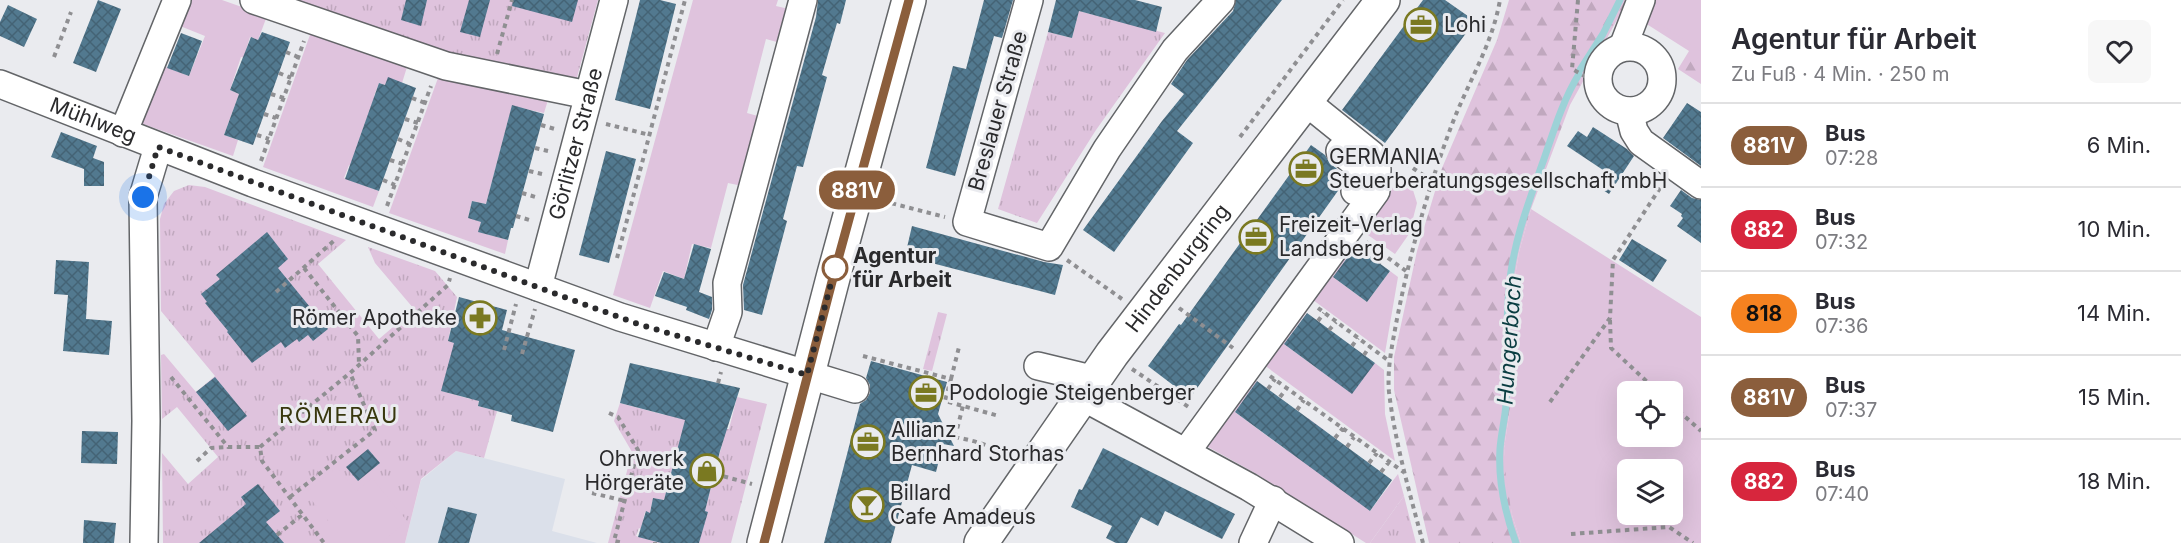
<!DOCTYPE html>
<html lang="de">
<head>
<meta charset="utf-8">
<style>
	:root { --surface:#fff; --page:#f7f7f7; --text:#2b2b33; --muted:#7c7c81; --line:#e1e1e2 }
	body { margin:0; font-family:Inter,sans-serif; background:var(--page); color:var(--text); height:100vh; display:flex; flex-direction:column; font-size:22px; white-space:nowrap }
	* { box-sizing:border-box; margin:0 }
	p { font-size:20px; color:var(--muted) }
	.icon { flex:none; width:33px; height:33px; fill:none; stroke:currentColor; stroke-width:2; stroke-linecap:round; stroke-linejoin:round }
	.map { position:relative; flex:1; overflow:hidden }
	.sheet { display:flex; flex-direction:column; background:var(--surface); width:480px }
	.sheet>* { flex:none }
	.badge { padding:0 12px; border-radius:20px; font-size:21px; line-height:39px }
	.controls { position:absolute; left:1617px; top:381px; display:grid; gap:12px }
	.controls a { display:grid; place-items:center; width:66px; height:66px; border-radius:9px; background:var(--surface); box-shadow:0 6px 24px #0002; font-size:30px }
	.you { position:absolute; width:30px; height:30px; margin:-15px; border:4px solid #fff; border-radius:50%; background:#1a73e8; box-shadow:0 0 0 9px #1a73e833 }
	.map>.badge { position:absolute; translate:-50% -50%; box-shadow:0 0 0 3px #fff }
	.round { display:grid; place-items:center; flex:none; width:63px; height:63px; border-radius:9px; background:var(--page) }
	.headline { display:flex; align-items:center; justify-content:space-between; height:102px; padding:0 30px }
	h1 { font-size:28px; font-weight:600; line-height:45px }
	ul { padding:0; list-style:none }
	li { display:flex; align-items:center; gap:18px; height:84px; padding:0 30px; border-top:2px solid var(--line) }
	li div { flex:1 }
	li b { display:block; font-size:22px }
	li em { font-style:normal }
	li .badge { min-width:66px; font-weight:700; text-align:center }
	main { display:flex; flex:1; min-height:0 }
	.map>svg:first-child { display:block }
</style>
</head>
<body>
<main>
<div class="map">
<svg width="1701" height="543" viewBox="0 0 1701 543">
	<defs>
		<pattern id="grass-tufts" width="24" height="20" patternUnits="userSpaceOnUse" patternTransform="scale(1.5)"><rect width="24" height="20" fill="#dfc3dd"/><path d="M3 7l-1-3M5 7V3M7 7l1-3M15 17l-1-3M17 17v-4M19 17l1-3" fill="none" stroke="#c0a8be"/></pattern>
		<pattern id="forest-firs" width="22" height="20" patternUnits="userSpaceOnUse" patternTransform="scale(1.5)"><rect width="22" height="20" fill="#dfc3dd"/><path d="M5 1l3.5 6h-7zM16 11l3.5 6h-7z" fill="#c0a8be"/></pattern>
		<pattern id="building-cross-hatch" width="8" height="8" patternUnits="userSpaceOnUse" patternTransform="scale(1.5)"><rect width="8" height="8" fill="#52798f"/><path d="M0 0l8 8M0 8l8-8" fill="none" stroke="#446375"/></pattern>
	</defs>
	<rect width="100%" height="100%" fill="#eaebef"/>
	<path fill="#dbe0ea" d="M456,451L565,479L552,531L597,543H405L421,480Z"/>
	<path fill="url(#grass-tufts)" d="M291,0H598L576,81L448,55Z
		M1079,11L1165,33L1096,130L1037,223L998,209L1048,32L1072,38Z
		M189,185L205,187L346,240L318,264L379,339L414,309L375,263L368,247L435,271L457,297L448,341L456,343L442,391L470,399H479L478,406L497,411L484,458L456,451L421,479L405,543H163L162,453L188,484L218,457L177,407L162,419L161,355L164,354L196,392L215,376L161,311L160,219L164,204L174,191Z
		M938,312L947,314L932,371L923,369Z
		M737,397L767,404L731,543H699L707,512L705,511L726,429H729Z
		M620,403L665,415L666,413L686,418L664,500L653,498L650,513L645,512L641,529L639,528L636,536L661,543H608L632,452L614,421Z
		M1404,496L1416,543H1370Z"/>
	<path fill="url(#forest-firs)" d="M1509,0H1694L1701,15V84L1678,69L1689,51L1623,9L1570,105L1531,209L1519,252L1513,289L1510,409L1504,448L1512,515L1521,543H1429L1394,390V357L1417,251L1442,168L1497,40Z"/>
	<path fill="#dfc3dd" fill-rule="evenodd" d="M185,0H222L267,16L258,40L250,37L246,50L252,60L241,57L230,90L239,94L224,135L238,140L233,156L143,124L138,118L158,64L189,76L205,36L175,24Z
		M693,0H778L776,6L793,10L784,44L766,39L747,113L765,118L747,187L728,183L711,248L692,244L684,279L663,271L650,308L613,295Z
		M1625,0H1701V52L1697,49Z
		M311,32L407,67L402,83L385,85L379,83L374,96L380,98L378,105L372,104L360,137L365,139L356,167L349,165L344,178L379,191L373,207L263,167Z
		M438,78L548,100L544,113L512,106L486,204L472,201L468,217L481,222L479,232L508,240L505,254L389,213Z
		M1409,177L1417,203L1409,234L1395,254L1358,228L1386,192Z
		M1531,209L1701,317V543H1521L1512,515L1506,477L1504,448L1510,409L1513,289L1519,252ZM1628,392H1672V436H1628ZM1628,470H1672V514H1628Z
		M1349,241L1356,246L1333,277L1367,302L1390,271L1398,277L1385,353L1309,297Z
		M1300,309L1306,313L1284,344L1318,369L1375,363L1384,370L1385,414L1395,461L1264,365Z
		M1250,376L1257,381L1235,412L1285,449L1308,418L1324,430L1370,511L1398,474L1404,496L1370,543H1366L1255,473L1201,443Z
		M337,467L356,491L372,478L407,521L381,543H346L306,493Z"/>
	<g fill="none" stroke-linecap="round" stroke-linejoin="round">
		<path stroke="#9dd2d7" stroke-width="7" d="M1580,70L1603,34L1620,0
			M1516,543C1505,513 1498,482 1500,449C1501,434 1505,419 1506,404C1508,366 1505,328 1509,290C1512,245 1529,201 1544,159C1554,130 1563,100 1579,74"/>
	</g>
	<path fill="url(#building-cross-hatch)" d="M98,0L121,9L96,72L73,63Z
		M406,0H427L421,26L401,20Z
		M469,0H490L480,37L460,32Z
		M513,0H578L572,22L512,6Z
		M640,0H660L676,4L650,109L615,100Z
		M818,0H846L840,24L837,23L822,75L827,77L803,167L797,166L783,219L787,221L762,315L744,310L743,285L816,17Z
		M984,0H1013L1002,38L994,36L955,176L926,168L953,66L966,69Z
		M1056,0H1135L1162,7L1156,32L1079,11L1072,38L1048,32Z
		M1236,0H1282L1177,131L1193,143L1114,252L1083,230L1162,121L1184,94L1171,84L1187,60L1233,11Z
		M1423,0H1445L1475,21L1385,143L1342,110Z
		M8,5L37,19L24,47L0,36V22Z
		M262,32L290,42L253,145L224,135L239,94L230,90L251,37L258,40Z
		M181,33L202,41L189,76L167,68Z
		M388,77L416,88L379,191L345,179L379,83L385,85Z
		M1687,103L1701,112V166L1663,138Z
		M512,105L544,114L513,228H511L508,240L478,232L481,222L468,218L472,201L486,204Z
		M1593,127L1627,149L1634,156L1609,194L1594,184L1603,170L1567,146L1578,131L1587,137Z
		M61,132L97,146L93,158L104,162V186H84V169L51,157Z
		M1311,145L1325,155L1330,163L1343,174L1340,188L1190,398L1148,366L1179,324L1181,325Z
		M606,151L636,159L609,263L579,255Z
		M1681,190L1692,198L1701,200V243L1677,226L1683,218L1681,216L1682,214L1670,206Z
		M912,226L1044,262L1063,265L1055,295L905,256Z
		M267,232L288,259L278,268L328,329L313,341L308,335L299,342L297,339L285,348L281,342L252,363L227,332L228,331L205,303L207,302L201,294L220,279L216,275Z
		M1632,239L1667,260L1653,282L1619,260Z
		M694,244L711,249L699,292L712,297V310L709,319L686,310L687,307L655,296L664,272L684,279Z
		M1356,246L1390,271L1367,302L1333,277Z
		M56,260L89,262L86,319L112,321L109,355L63,351L68,295L54,294Z
		M459,297L507,310L502,330L575,350L553,432L511,421L512,415L478,406L479,401L441,391L454,343L448,341Z
		M1307,313L1375,363L1352,394L1284,344Z
		M871,361L947,382L938,414L954,446L943,444L936,472L912,465L891,543H824L860,404L866,400L870,393V385L866,378Z
		M630,363L740,388L720,451L705,511L708,512L699,543H661L638,537L646,511L650,513L653,498L664,500L685,420L620,403Z
		M215,377L247,416L228,431L196,392Z
		M1257,381L1392,480L1370,511L1235,412Z
		M82,431L118,432L117,464L81,463Z
		M1103,448L1235,514L1222,539L1165,511L1158,526L1141,517L1127,543H1116L1106,538L1112,526L1071,507L1079,489L1082,490Z
		M368,449L380,463L358,481L346,467Z
		M258,484L280,511L266,522L284,543H199L246,504L241,497Z
		M448,507L477,514L469,543H438Z
		M84,520L116,523L114,543H83Z"/>
	<g fill="none" stroke-linecap="round" stroke-linejoin="round">
		<defs>
			<g id="minor">
				<path d="M254,0L446,66L588,95"/>
				<path d="M1029,0L967,222L1049,247L1107,149L1175,50L1221,0"/>
				<path d="M1623,47L1641,0"/>
				<circle cx="1630" cy="79" r="32"/>
				<path id="s1" d="M0,84L253,183L620,317L855,389"/>
				<path d="M1629,111L1634,131L1641,142L1701,185"/>
				<path d="M123,133L177,0"/>
				<path d="M1340,151C1359,166 1363,167 1355,191"/>
				<path id="s2" d="M538,287L614,0"/>
				<path d="M716,347L728,312L727,283L803,0"/>
				<path d="M1038,366L1096,380"/>
				<path d="M1083,397L1249,487L1340,543"/>
				<path d="M1186,452L1376,191L1377,169L1372,155L1305,101"/>
				<path d="M144,543L146,421L143,197L158,147"/>
				<path d="M1253,543L1273,500"/>
			</g>
			<g id="major">
				<path d="M764,543L834,274L909,0"/>
				<path id="s3" d="M981,543L1112,354L1383,0"/>
			</g>
		</defs>
		<use href="#minor" stroke="#636568" stroke-width="30"/>
		<use href="#major" stroke="#636568" stroke-width="36"/>
		<path stroke="#8f8f92" stroke-width="4" stroke-dasharray="4.5 4.5" stroke-linecap="butt" d="M1578,0L1572,69L1599,84
			M286,52L298,57
			M497,54L512,0
			M54,57L71,12
			M279,73L291,78
			M271,94L284,98
			M412,98L425,103
			M264,114L276,118
			M405,119L418,123
			M606,124L650,135
			M541,125L555,129
			M257,135L269,139
			M1240,137L1343,0
			M398,139L410,144
			M535,148L548,151
			M1398,158L1432,181
			M390,160L403,164
			M261,161L304,41
			M529,171L542,174
			M383,180L395,185
			M522,193L539,198
			M883,201L945,217
			M387,206L431,86
			M516,216L533,221
			M1366,242L1406,271
			M1367,254L1373,246
			M617,258L685,0
			M1067,260L1122,299
			M1379,263L1384,255
			M304,268L358,336L359,364
			M276,292L336,239
			M1179,308L1233,348
			M1318,308L1389,361
			M1610,320L1611,348L1658,392
			M1318,321L1324,313
			M1329,330L1336,322
			M1352,346L1358,338
			M504,350L516,304
			M522,354L535,309
			M1364,355L1370,346
			M863,356L951,379L945,401L999,416
			M1132,369L1190,408
			M1270,376L1405,473
			M171,377L228,447H260L262,461L324,543
			M951,379L959,347
			M718,383L721,372
			M1268,389L1275,379
			M1280,397L1287,388
			M1550,402L1610,318L1613,260L1662,185
			M1672,405L1701,431
			M1297,410L1304,400
			M609,413L618,417L638,450L614,541L623,543
			M946,435C968,440 992,443 1009,459
			M955,437L963,406
			M1335,438L1343,428
			M260,447L350,373L448,285L450,278
			M1347,447L1354,437
			M197,461L211,448L227,447
			M1369,463L1377,453
			M1381,472L1389,462
			M715,474L752,484
			M592,493L625,501
			M290,497L375,430L350,373
			M1571,534L1669,527L1693,543
			M277,535L303,514
			M655,543V542
			M1423,543C1410,494 1395,443 1389,392C1387,369 1392,346 1396,324C1409,257 1427,191 1451,127C1467,84 1492,46 1500,0"/>
		<use href="#minor" stroke="#fff" stroke-width="27"/>
		<use href="#major" stroke="#fff" stroke-width="33"/>
	</g>
	<g fill="none" stroke-linecap="round" stroke-linejoin="round">
		<defs>
			<path id="line" d="M764,543L834,274L909,0"/>
		</defs>
		<use href="#line" stroke="#fff" stroke-width="14"/>
		<use href="#line" stroke="#8b5e3c" stroke-width="9"/>
		<path stroke="#2a2a2c" stroke-width="6" stroke-dasharray="0 10.8" d="M143,197L158,147L635,323L807,375L835,268"/>
	</g>
	<defs>
		<symbol id="office-ring" viewBox="-11 -11 22 22"><circle r="9.5" fill="#eaebef" stroke="#7a7921" stroke-width="1.5"/><path d="M-6-3h4V-5.5h4V-3h4V5H-6ZM-1-4.5V-3h2v-1.5ZM-6 0V1H6V0Z" fill="#7a7921"/></symbol>
		<symbol id="pharmacy-ring" viewBox="-11 -11 22 22"><circle r="9.5" fill="#eaebef" stroke="#7a7921" stroke-width="1.5"/><path d="M-2-6h4v4h4v4h-4v4h-4v-4h-4v-4h4Z" fill="#7a7921"/></symbol>
		<symbol id="shop-ring" viewBox="-11 -11 22 22"><circle r="9.5" fill="#eaebef" stroke="#7a7921" stroke-width="1.5"/><path d="M-5-2.5h2.3a2.7 3.5 0 0 1 5.4 0H5L5.5 6h-11ZM-1.5-2.5h3a1.5 2.3 0 0 0-3 0Z" fill="#7a7921"/></symbol>
		<symbol id="bar-ring" viewBox="-11 -11 22 22"><circle r="9.5" fill="#eaebef" stroke="#7a7921" stroke-width="1.5"/><path d="M-6-5H6L.8 .8V4.5H3.5V6h-7V4.5H-.8V.8Z" fill="#7a7921"/></symbol>
	</defs>
	<g fill-rule="evenodd">
		<use href="#office-ring" x="1402" y="6" width="38" height="38"/>
		<use href="#office-ring" x="1287" y="150" width="38" height="38"/>
		<use href="#office-ring" x="1237" y="218" width="38" height="38"/>
		<use href="#pharmacy-ring" x="461" y="299" width="38" height="38"/>
		<use href="#office-ring" x="907" y="374" width="38" height="38"/>
		<use href="#office-ring" x="849" y="423" width="38" height="38"/>
		<use href="#shop-ring" x="688" y="452" width="38" height="38"/>
		<use href="#bar-ring" x="848" y="486" width="38" height="38"/>
	</g>
	<circle fill="#fff" stroke="#8b5e3c" stroke-width="3" cx="835" cy="268" r="12"/>
	<g text-anchor="middle" stroke-width="6" stroke-linejoin="round" paint-order="stroke">
		<g font-size="21" fill="#2a2a2c" stroke="#eaebef" text-anchor="start">
			<text x="1444" y="32">Lohi</text>
			<text x="1329" y="164">GERMANIA<tspan x="1329" dy="24">Steuerberatungsgesellschaft mbH</tspan></text>
			<text x="1279" y="232">Freizeit-Verlag<tspan x="1279" dy="24">Landsberg</tspan></text>
			<text x="457" y="325" text-anchor="end">Römer Apotheke</text>
			<text x="949" y="400">Podologie Steigenberger</text>
			<text x="891" y="437">Allianz<tspan x="891" dy="24">Bernhard Storhas</tspan></text>
			<text x="684" y="466" text-anchor="end">Ohrwerk<tspan x="684" dy="24">Hörgeräte</tspan></text>
			<text x="890" y="500">Billard<tspan x="890" dy="24">Cafe Amadeus</tspan></text>
		</g>
		<g font-size="21" fill="#2a2a2c" stroke="#eaebef">
			<text transform="translate(998 111) rotate(-74)" y="7">Breslauer Straße</text>
			<text dy="7" stroke="none"><textPath href="#s1" startOffset="100">Mühlweg</textPath></text>
			<text dy="7" stroke="none"><textPath href="#s2" startOffset="148">Görlitzer Straße</textPath></text>
			<text dy="7" stroke="none"><textPath href="#s3" startOffset="338">Hindenburgring</textPath></text>
		</g>
		<g font-size="21" font-weight="bold" fill="#2a2a2c" stroke="#eaebef" text-anchor="start">
			<text x="853" y="263">Agentur<tspan x="853" dy="24">für Arbeit</tspan></text>
		</g>
		<g font-size="22" font-style="italic" fill="#0a3d41" stroke="#eaebef">
			<text transform="translate(1509 340) rotate(-86)" y="8">Hungerbach</text>
		</g>
		<g font-size="22" letter-spacing="1.5" fill="#38380e" stroke="#eaebef">
			<text x="339" y="423">RÖMERAU</text>
		</g>
	</g>
</svg>
<div class="controls">
<a><svg class="icon" aria-label="locate" viewBox="0 0 24 24"><circle cx="12" cy="12" r="6"/><path d="M12 2v4M12 18v4M2 12h4M18 12h4"/></svg></a>
<a><svg class="icon" aria-label="layers" viewBox="0 0 24 24"><path d="M12 4l9 5-9 5-9-5zM3 14l9 5 9-5"/></svg></a>
</div>
<div class="you" style="left:143px;top:197px"></div>
<b class="badge" style="left:857px;top:190px;background:#8b5e3c;color:#fff">881V</b>
</div>
<section class="sheet">
<div class="headline"><div><h1>Agentur für Arbeit</h1><p>Zu Fuß · 4 Min. · 250 m</p></div><a class="round"><svg class="icon" aria-label="heart" viewBox="0 0 24 24"><path d="M12 20l-8-8c-3-5 5-10 8-4 3-6 11-1 8 4z"/></svg></a></div>
<ul>
<li><span class="badge" style="background:#8b5e3c;color:#fff">881V</span><div><b>Bus</b><p>07:28</p></div><em>6 Min.</em></li>
<li><span class="badge" style="background:#d7263d;color:#fff">882</span><div><b>Bus</b><p>07:32</p></div><em>10 Min.</em></li>
<li><span class="badge" style="background:#f58220;color:#111">818</span><div><b>Bus</b><p>07:36</p></div><em>14 Min.</em></li>
<li><span class="badge" style="background:#8b5e3c;color:#fff">881V</span><div><b>Bus</b><p>07:37</p></div><em>15 Min.</em></li>
<li><span class="badge" style="background:#d7263d;color:#fff">882</span><div><b>Bus</b><p>07:40</p></div><em>18 Min.</em></li>
</ul>
</section>
</main>
</body>
</html>
